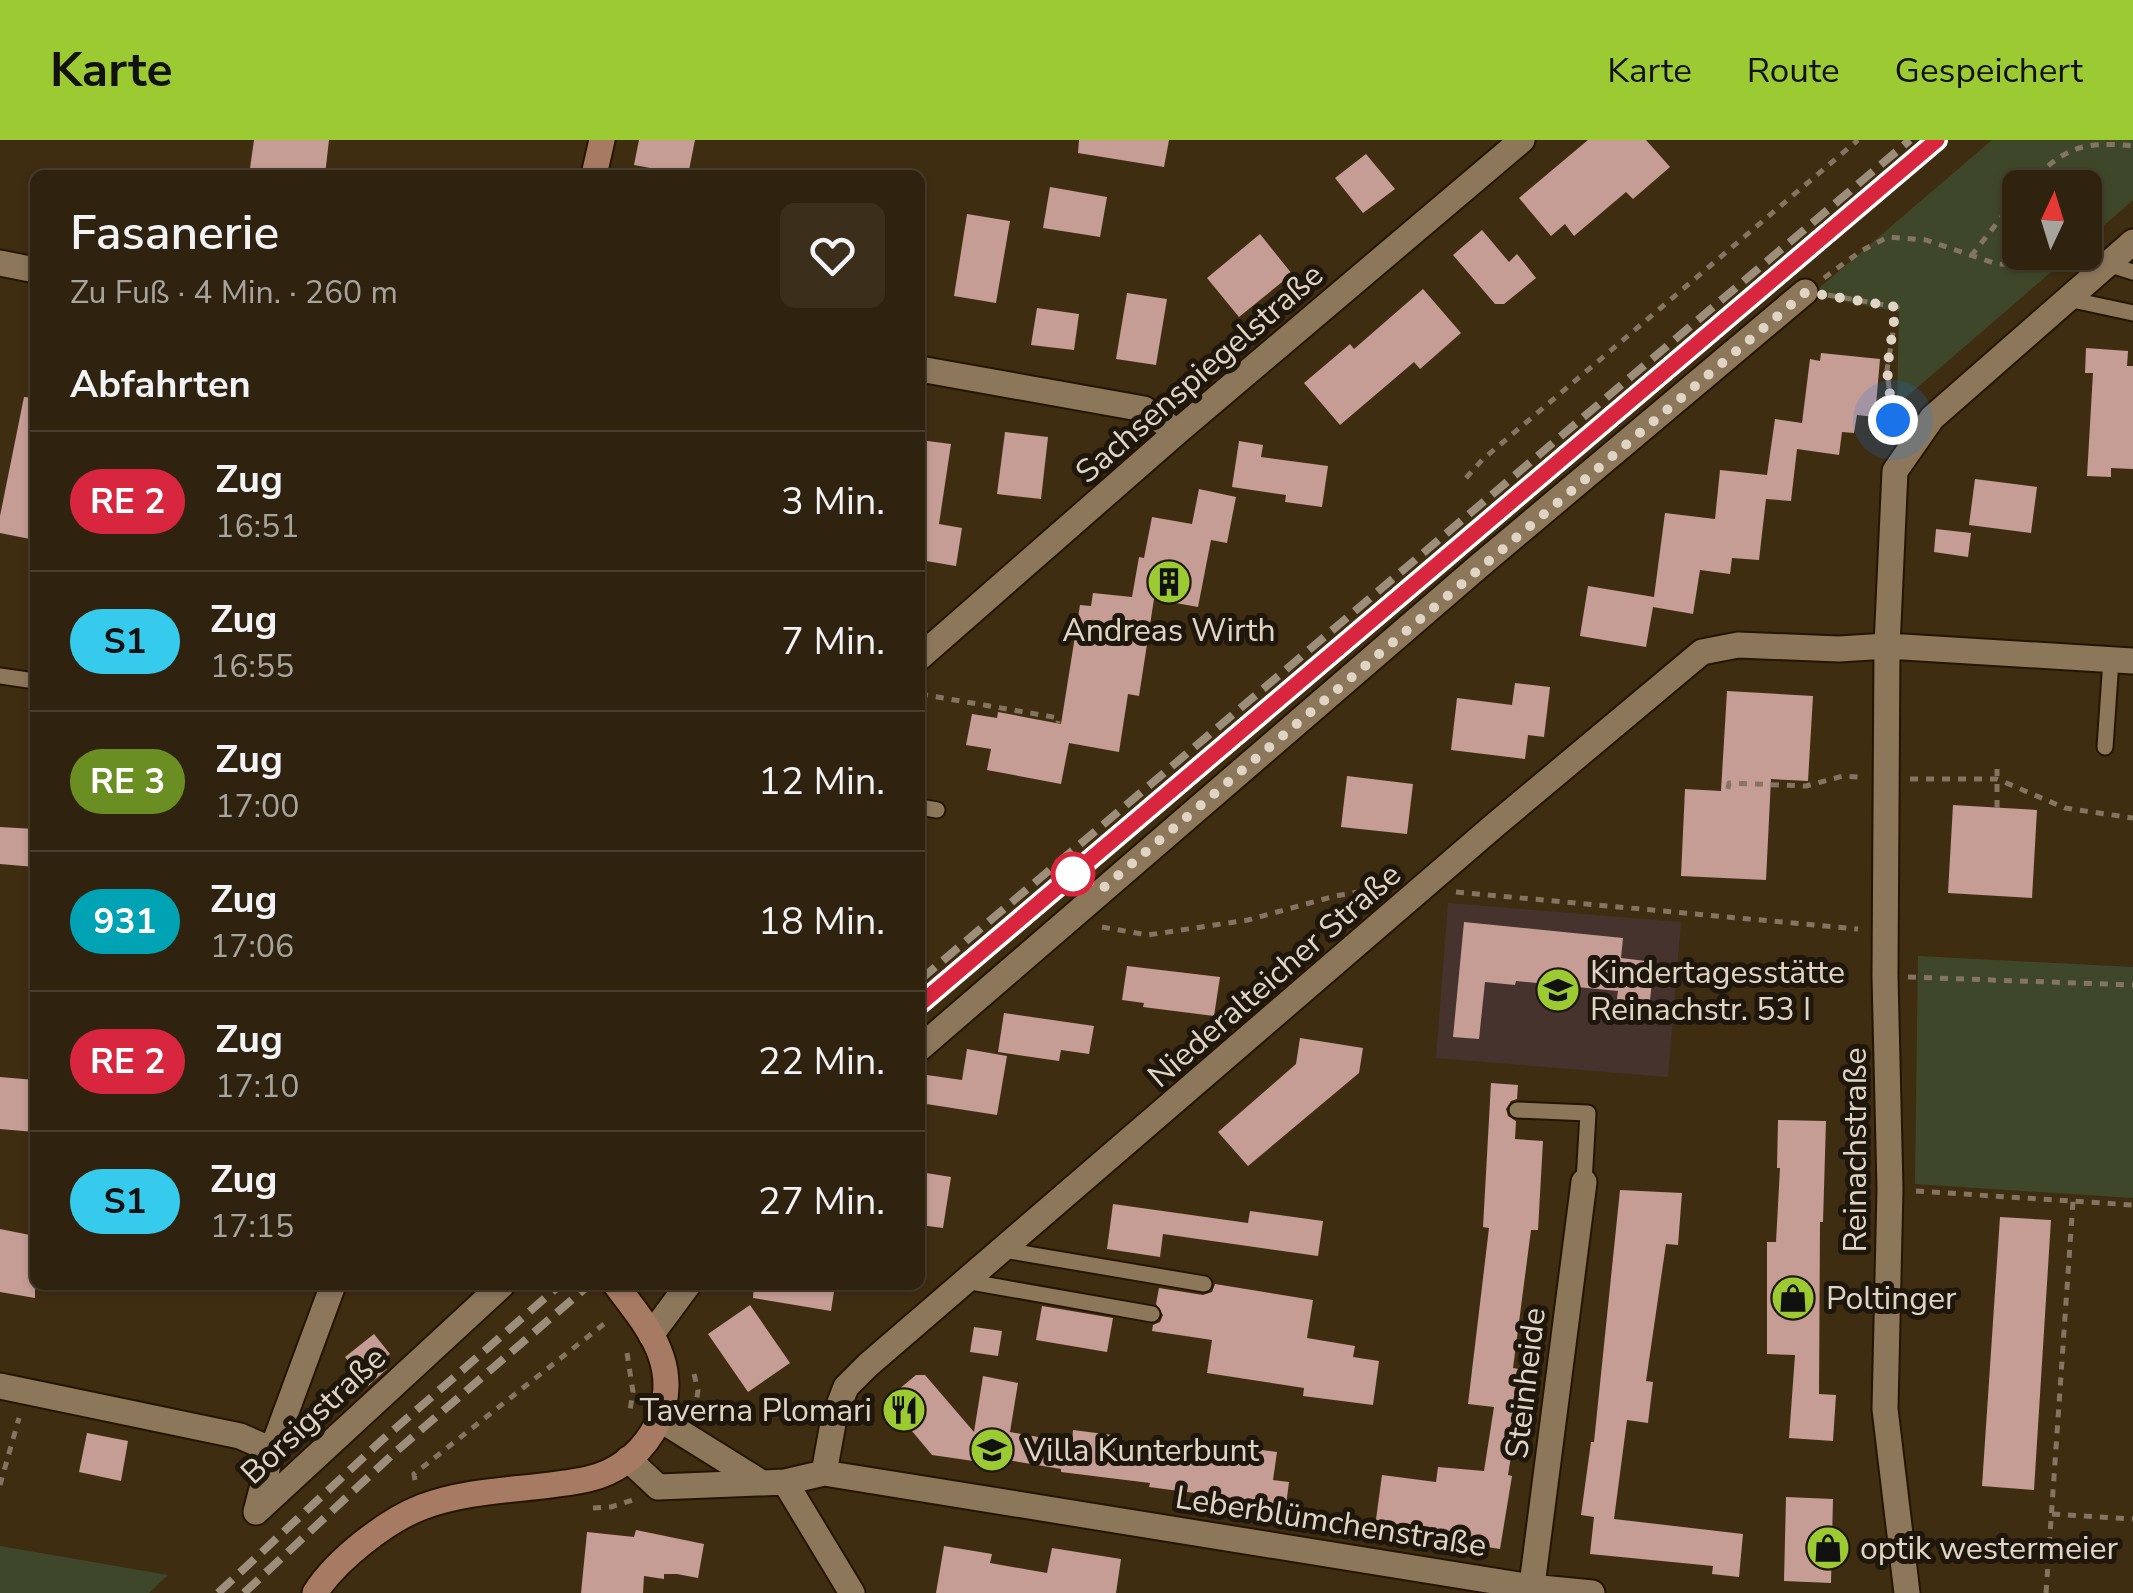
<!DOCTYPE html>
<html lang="de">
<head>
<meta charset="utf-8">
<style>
	:root { --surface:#2f220e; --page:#3b2f1c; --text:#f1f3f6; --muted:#a7a49e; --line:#4a3f2e; --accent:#9cca32 }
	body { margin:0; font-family:"Nunito Sans",sans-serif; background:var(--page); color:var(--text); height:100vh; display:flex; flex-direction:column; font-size:38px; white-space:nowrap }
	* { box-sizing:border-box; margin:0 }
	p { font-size:32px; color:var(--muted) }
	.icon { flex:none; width:55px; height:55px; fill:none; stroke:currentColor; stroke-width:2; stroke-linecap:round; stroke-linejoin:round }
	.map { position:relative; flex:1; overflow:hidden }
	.details { position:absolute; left:30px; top:30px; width:895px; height:1120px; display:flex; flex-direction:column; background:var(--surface); border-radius:15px; box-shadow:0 2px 8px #0004,0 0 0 2px var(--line) }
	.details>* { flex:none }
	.badge { padding:0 20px; border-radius:32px; font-size:35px; line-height:65px }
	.needle { width:65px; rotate:4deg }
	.tools { position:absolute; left:2002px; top:30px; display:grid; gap:20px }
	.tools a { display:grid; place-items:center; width:100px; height:100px; border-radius:15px; background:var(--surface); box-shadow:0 2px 8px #0004,0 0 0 2px var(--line); font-size:50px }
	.you { position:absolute; width:50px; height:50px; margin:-25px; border:8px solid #fff; border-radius:50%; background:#1a73e8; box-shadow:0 0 0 15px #1a73e833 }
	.map>.badge { position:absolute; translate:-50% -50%; box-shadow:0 0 0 5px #fff }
	h2 { padding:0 40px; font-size:38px; line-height:90px }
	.round { display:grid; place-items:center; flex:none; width:105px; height:105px; border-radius:15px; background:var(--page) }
	.headline { display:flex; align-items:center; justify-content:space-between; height:170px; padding:0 40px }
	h1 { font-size:48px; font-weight:600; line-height:75px }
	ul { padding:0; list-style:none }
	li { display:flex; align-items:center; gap:30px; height:140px; padding:0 40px; border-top:2px solid var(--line) }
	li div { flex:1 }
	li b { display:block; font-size:38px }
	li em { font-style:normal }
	li .badge { min-width:110px; font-weight:700; text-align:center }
	header { display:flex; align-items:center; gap:60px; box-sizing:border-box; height:140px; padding:0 50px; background:var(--accent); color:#111 }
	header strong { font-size:48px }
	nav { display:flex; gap:55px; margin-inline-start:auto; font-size:35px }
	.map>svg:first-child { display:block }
</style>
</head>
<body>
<header>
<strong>Karte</strong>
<nav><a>Karte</a><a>Route</a><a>Gespeichert</a></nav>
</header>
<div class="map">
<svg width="2133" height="1453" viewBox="0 0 2133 1453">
	<rect width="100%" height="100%" fill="#3f2d12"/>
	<path fill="#46332e" d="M1448,763L1681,782L1668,937L1436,918Z"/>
	<path fill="#3f472a" d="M1992,0H2133V60L2085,102V48H2020V112L2073,113L1897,265L1899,172L1811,155Z
		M1918,816L2133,827V1058L1915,1044Z
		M0,1406L168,1435L149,1453H0Z"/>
	<path fill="#c59d95" d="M254,0H329L325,35H249Z
		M639,0H695L688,35L634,25Z
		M1079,0H1169L1164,27L1078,13Z
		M1588,0H1646L1670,27L1633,59L1626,52L1574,96L1565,84L1551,96L1519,58Z
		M1366,14L1395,49L1363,73L1335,38Z
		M1050,47L1107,57L1100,97L1043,88Z
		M967,74L1010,81L996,163L954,156Z
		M1482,90L1509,122L1517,114L1536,138L1504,164H1495L1453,115Z
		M1260,94L1292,134L1239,177L1207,138Z
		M1423,149L1461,193L1420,229L1414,222L1340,285L1304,243L1350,204L1354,209Z
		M1127,153L1167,159L1156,225L1116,219Z
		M1037,168L1079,174L1074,210L1031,205Z
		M2086,208L2128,211L2127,226H2133V329L2111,328V337L2087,336L2093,233H2085Z
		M1821,213L1880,219L1875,277L1857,275L1854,293L1842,292L1839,315L1797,309L1791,361L1766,359L1759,420L1732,418L1730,434L1700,430L1693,474L1653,467L1654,461L1646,507L1580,496L1588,446L1654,457L1665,373L1715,379L1720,330L1767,335L1775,279L1802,283L1810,219L1820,221Z
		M24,257L35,258V400L0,393V376Z
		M1005,292L1048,297L1041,359L997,354Z
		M920,300L951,304L939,384L962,388L956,426L920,420Z
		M1239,301L1263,305L1261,317L1328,326L1322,367L1285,362L1286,355L1232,347Z
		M1975,339L2037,347L2031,393L1969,385Z
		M1199,349L1236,357L1227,403L1211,400L1198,467L1154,459L1139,556L1128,554L1119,612L1069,603L1061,644L987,630L991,609L966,605L972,574L997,578L998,572L1061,584L1080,465L1091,466L1093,453L1132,457L1139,417L1144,418L1152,377L1192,384Z
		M1936,389L1971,393L1968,417L1934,412Z
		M1515,543L1550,547L1544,597L1528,595L1525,619L1451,610L1457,558L1512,565Z
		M1727,551L1813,556L1808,641L1771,639L1766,740L1681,736L1685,649L1721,651Z
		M1347,636L1413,644L1407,694L1341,687Z
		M1953,665L2037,670L2032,758L1948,753Z
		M0,687L35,689V727L0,724Z
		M1464,782L1623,798L1621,818L1654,822L1649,870L1616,866L1618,851L1516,841L1515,845L1485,842L1479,899L1453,897Z
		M1127,826L1220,837L1214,876L1143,867L1144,863L1122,860Z
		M1004,873L1094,886L1089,914L1061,910L1059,921L998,912Z
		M1300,898L1363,908L1359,933L1248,1026L1218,992L1296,924Z
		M967,909L1007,916L997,975L920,963V934L962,940Z
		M0,937L35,940V992L0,989Z
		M1491,943L1518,945L1517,959L1511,961L1506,969L1508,976L1516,981L1515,999L1543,1001L1538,1090H1531L1513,1228L1525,1230L1508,1335L1512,1336L1500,1409L1460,1403L1461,1399L1375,1387L1382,1335L1436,1342L1438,1327L1484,1331L1494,1267L1468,1264L1489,1088L1483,1087Z
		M1778,980L1826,981L1823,1082H1820L1819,1254L1836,1255L1833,1301L1789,1298L1795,1215L1767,1214V1102H1776L1780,1028H1777Z
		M920,1032L951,1037L943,1088L920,1085Z
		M1620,1050L1682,1053L1678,1105L1666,1104L1646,1241L1653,1242L1648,1283L1627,1280L1614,1379L1743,1394L1739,1437L1712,1434L1713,1426L1590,1414L1594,1377L1581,1375L1591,1302H1594Z
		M1113,1064L1248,1083L1250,1071L1323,1081L1318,1116L1163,1094L1160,1117L1107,1109Z
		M2000,1077L2051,1080L2034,1350L1982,1346Z
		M0,1089L35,1096V1158L0,1152Z
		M1215,1144L1313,1160L1307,1198L1355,1206L1353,1217L1379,1221L1373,1265L1303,1256L1304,1248L1207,1233L1212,1200L1152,1191L1153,1185L1160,1182L1163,1175L1156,1164L1159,1148L1203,1155L1212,1152Z
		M754,1145H835L831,1171L753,1158Z
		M750,1165L790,1223L748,1252L708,1194Z
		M1042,1166L1113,1178L1107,1212L1036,1200Z
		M974,1187L1002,1191L998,1216L970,1212Z
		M374,1194L390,1214L381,1222L387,1229L368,1246L345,1217Z
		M916,1235H925L974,1292L983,1236L1018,1243L1010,1292L1072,1303L1073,1290L1120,1296L1118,1305L1228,1320L1230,1306L1277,1312L1273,1340L1289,1342L1286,1365L1149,1347L1150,1343L1061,1332V1329L996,1318L1001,1325L932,1315L886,1260Z
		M87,1293L128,1301L121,1341L79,1332Z
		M1786,1357L1833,1359L1831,1443L1784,1441Z
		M636,1390L704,1404L698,1438L677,1434H664V1439L644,1436L643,1453H581L587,1392L634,1397Z
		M944,1406L992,1414L990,1423L1047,1433L1052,1408L1121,1419L1116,1453H936Z"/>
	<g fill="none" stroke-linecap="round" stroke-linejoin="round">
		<defs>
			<path id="lane" d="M2108,124L2133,132
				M2068,159L2133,173
				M0,536L35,541
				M2105,607L2111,520
				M920,667L937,670
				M1517,970L1588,973L1584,1042
				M1004,1110L1204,1144
				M965,1141L1152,1174"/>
			<path id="street" d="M0,123L35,130
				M920,229L1144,269L1177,292
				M920,517L1177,292L1522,0
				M920,908L1479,426L1805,152
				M651,1195L688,1145
				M0,1246L240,1296L272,1310
				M661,1280L762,1343
				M628,1319L658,1347L785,1342L852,1453
				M824,1333L1531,1447L1592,1453
				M785,1342L824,1333L834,1278L846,1247L868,1225L1495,685L1702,512L1738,505L1839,509L1887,506L2133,521
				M256,1372L502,1145
				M256,1372L272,1310L333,1145
				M1531,1453L1584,1042
				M1907,1453L1885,1269L1890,1049L1885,836L1887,506L1895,331L1932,278L2133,102"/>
			<path id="secondary" d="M594,35L602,0
				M315,1453C336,1420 386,1381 422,1367C475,1347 533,1351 588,1339C642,1327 680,1270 661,1216C653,1191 632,1167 616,1145"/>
		</defs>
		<use href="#lane" stroke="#251500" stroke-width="19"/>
		<use href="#street" stroke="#251500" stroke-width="29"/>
		<use href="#secondary" stroke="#251500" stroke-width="29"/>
		<path stroke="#857560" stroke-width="5" stroke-dasharray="8 8" stroke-linecap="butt" d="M2025,48C2062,10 2078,0 2133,6
			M1971,116L2020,54
			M1824,138L1861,111L1888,97L1926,100L1997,124L2061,127
			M1828,155L1897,167L1887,230L1893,285
			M1466,338L1482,320L1858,0
			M920,554L1059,578L1058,583
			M1910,639H1997L2065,668L2133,678
			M1728,649L1729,643L1806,646L1843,636L1859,637
			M1997,668V629
			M1456,752L1858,789
			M1102,787L1148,795L1248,780L1335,756L1381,748
			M1908,837L2133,845
			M1916,1051L2133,1065
			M627,1213L633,1252L629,1276
			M694,1234L698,1250L695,1272
			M415,1340L414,1334L609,1180
			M0,1345L19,1278
			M593,1368L611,1367L636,1359
			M2052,1374L2133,1379
			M2046,1453L2073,1061"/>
		<use href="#lane" stroke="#8c775b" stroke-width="15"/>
		<use href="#street" stroke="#8c775b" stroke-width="25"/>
		<use href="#secondary" stroke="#a77a63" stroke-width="25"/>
		<path stroke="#9c8e7a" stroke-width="8" stroke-dasharray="20 10" stroke-linecap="butt" d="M920,840L1910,0
			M920,864L1937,0
			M218,1453L381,1301L560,1145
			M244,1453L393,1314L589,1145"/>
	</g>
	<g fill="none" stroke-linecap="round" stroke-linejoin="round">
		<defs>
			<path id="line" d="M920,864L1937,0"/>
		</defs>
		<use href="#line" stroke="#fff" stroke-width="22"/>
		<use href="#line" stroke="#d7263d" stroke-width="15"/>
		<path stroke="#e0d4c5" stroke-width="10" stroke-dasharray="0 18" d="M1073,734L1102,749L1806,152L1896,167L1887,230L1893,280"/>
	</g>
	<defs>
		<symbol id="building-disc" viewBox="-11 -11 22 22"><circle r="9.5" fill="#9cca32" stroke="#1f170c"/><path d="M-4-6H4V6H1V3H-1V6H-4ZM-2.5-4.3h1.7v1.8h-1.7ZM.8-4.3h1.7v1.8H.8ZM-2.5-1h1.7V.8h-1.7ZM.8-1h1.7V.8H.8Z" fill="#111"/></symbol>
		<symbol id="school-disc" viewBox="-11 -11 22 22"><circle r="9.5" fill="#9cca32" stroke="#1f170c"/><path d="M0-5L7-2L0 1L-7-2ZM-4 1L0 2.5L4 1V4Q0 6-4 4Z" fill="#111"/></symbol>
		<symbol id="shop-disc" viewBox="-11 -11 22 22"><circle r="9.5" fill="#9cca32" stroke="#1f170c"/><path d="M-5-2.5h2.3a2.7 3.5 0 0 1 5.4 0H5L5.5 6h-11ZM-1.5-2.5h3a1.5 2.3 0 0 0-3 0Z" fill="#111"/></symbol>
		<symbol id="restaurant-disc" viewBox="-11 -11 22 22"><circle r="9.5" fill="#9cca32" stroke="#1f170c"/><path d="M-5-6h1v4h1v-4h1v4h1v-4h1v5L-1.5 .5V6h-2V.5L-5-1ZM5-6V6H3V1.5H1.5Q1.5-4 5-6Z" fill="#111"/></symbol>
	</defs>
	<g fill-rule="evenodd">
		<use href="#building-disc" x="1144" y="417" width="50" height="50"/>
		<use href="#school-disc" x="1533" y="825" width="50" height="50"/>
		<use href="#shop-disc" x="1768" y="1133" width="50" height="50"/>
		<use href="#restaurant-disc" x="879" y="1245" width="50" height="50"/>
		<use href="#school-disc" x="967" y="1285" width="50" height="50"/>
		<use href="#shop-disc" x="1803" y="1383" width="50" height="50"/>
	</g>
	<circle fill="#fff" stroke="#d7263d" stroke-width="5" cx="1073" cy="734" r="20"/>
	<g text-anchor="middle" stroke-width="10" stroke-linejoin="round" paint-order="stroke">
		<g font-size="32" fill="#e0d4c5" stroke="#1f170c">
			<text transform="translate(1199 233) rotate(-41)" y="11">Sachsenspiegelstraße</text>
			<text transform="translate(1274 835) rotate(-41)" y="11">Niederalteicher Straße</text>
			<text transform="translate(1855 1010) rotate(-90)" y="11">Reinachstraße</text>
			<text transform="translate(1525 1243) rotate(-83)" y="11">Steinheide</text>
			<text transform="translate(313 1275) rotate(-43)" y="11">Borsigstraße</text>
			<text transform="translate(1331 1381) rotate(9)" y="11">Leberblümchenstraße</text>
		</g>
		<g font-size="32" fill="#e0d4c5" stroke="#1f170c" text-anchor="start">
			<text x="1169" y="501" text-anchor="middle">Andreas Wirth</text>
			<text x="1590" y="843">Kindertagesstätte<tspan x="1590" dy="37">Reinachstr. 53 I</tspan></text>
			<text x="1826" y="1169">Poltinger</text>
			<text x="872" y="1281" text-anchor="end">Taverna Plomari</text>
			<text x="1024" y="1321">Villa Kunterbunt</text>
			<text x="1860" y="1419">optik westermeier</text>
		</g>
	</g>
</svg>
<div class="tools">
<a><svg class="needle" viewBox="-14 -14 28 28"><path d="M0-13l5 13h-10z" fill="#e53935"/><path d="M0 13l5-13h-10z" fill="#a7a49e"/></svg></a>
</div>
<div class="you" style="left:1893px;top:280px"></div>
<section class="details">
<div class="headline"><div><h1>Fasanerie</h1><p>Zu Fuß · 4 Min. · 260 m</p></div><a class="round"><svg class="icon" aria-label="heart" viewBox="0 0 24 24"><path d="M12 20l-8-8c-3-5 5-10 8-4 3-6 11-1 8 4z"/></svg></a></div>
<h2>Abfahrten</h2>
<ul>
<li><span class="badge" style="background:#d7263d;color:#fff">RE 2</span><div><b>Zug</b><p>16:51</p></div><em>3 Min.</em></li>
<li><span class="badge" style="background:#36caec;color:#111">S1</span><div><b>Zug</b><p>16:55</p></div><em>7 Min.</em></li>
<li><span class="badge" style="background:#6b8e23;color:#fff">RE 3</span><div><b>Zug</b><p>17:00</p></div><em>12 Min.</em></li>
<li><span class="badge" style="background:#00a3b4;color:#fff">931</span><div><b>Zug</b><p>17:06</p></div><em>18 Min.</em></li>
<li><span class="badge" style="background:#d7263d;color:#fff">RE 2</span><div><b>Zug</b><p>17:10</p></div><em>22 Min.</em></li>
<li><span class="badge" style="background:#36caec;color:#111">S1</span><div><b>Zug</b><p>17:15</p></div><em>27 Min.</em></li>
</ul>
</section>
</div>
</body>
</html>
